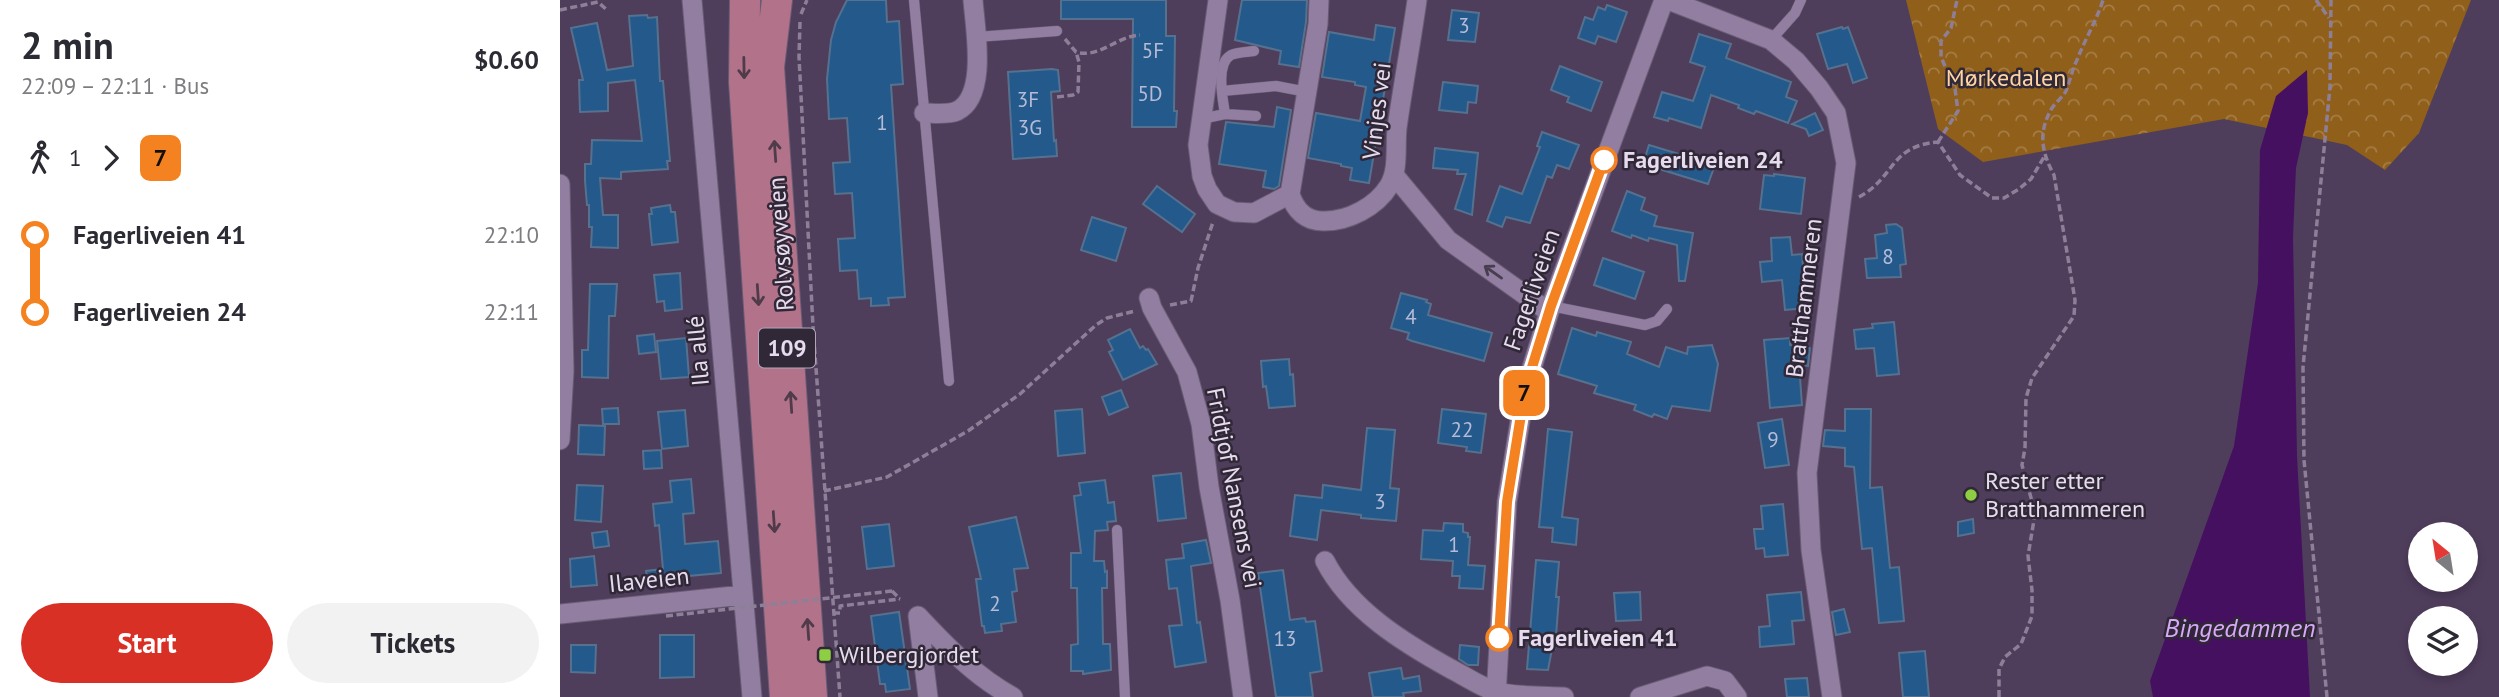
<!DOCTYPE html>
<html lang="en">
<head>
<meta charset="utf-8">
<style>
	:root { --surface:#fff; --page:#f2f2f3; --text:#2b2b33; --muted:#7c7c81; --accent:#d93025 }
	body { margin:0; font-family:"PT Sans",sans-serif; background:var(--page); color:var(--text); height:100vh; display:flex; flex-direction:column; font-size:26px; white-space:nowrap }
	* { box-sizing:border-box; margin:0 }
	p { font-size:23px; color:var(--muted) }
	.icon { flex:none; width:38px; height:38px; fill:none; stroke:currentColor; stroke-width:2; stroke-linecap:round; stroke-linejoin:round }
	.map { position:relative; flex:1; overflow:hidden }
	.side { display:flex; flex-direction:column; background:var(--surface); width:560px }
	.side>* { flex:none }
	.badge { padding:0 14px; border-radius:10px; font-size:24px; line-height:46px }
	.needle { width:46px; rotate:330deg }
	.tools { position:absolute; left:1848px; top:522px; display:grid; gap:14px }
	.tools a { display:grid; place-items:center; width:70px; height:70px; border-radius:50%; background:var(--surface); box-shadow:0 4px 10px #0003; font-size:35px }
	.map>.badge { position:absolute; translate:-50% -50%; box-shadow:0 0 0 4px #fff }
	.legs { display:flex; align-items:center; gap:10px; height:77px; padding:0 21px; font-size:23px }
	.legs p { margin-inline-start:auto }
	.overview { display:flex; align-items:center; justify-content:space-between; height:119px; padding:0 21px }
	h1 { font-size:38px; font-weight:800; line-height:52px }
	.action { display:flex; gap:14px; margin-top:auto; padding:14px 21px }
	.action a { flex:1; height:80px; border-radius:42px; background:var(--accent); color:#fff; font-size:28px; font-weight:800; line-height:80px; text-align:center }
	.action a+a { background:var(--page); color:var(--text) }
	ul { padding:0 21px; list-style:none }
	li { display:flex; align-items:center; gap:24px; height:77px; font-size:26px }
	li i { display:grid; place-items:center; width:10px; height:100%; margin:0 9px; background:currentColor }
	li i::after { content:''; width:18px; height:18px; margin:-9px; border:5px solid; border-radius:50%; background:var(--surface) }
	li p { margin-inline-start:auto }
	li:first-child i { background:linear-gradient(#0000 50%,currentColor 0) }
	li:last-child i { background:linear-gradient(currentColor 50%,#0000 0) }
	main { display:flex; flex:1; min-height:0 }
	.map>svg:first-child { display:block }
</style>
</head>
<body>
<main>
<section class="side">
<div class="overview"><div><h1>2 min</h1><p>22:09 – 22:11 · Bus</p></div><b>$0.60</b></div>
<div class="legs"><svg class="icon" aria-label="walk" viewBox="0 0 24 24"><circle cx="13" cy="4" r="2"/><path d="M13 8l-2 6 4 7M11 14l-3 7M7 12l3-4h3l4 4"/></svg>1<svg class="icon" aria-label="forward" viewBox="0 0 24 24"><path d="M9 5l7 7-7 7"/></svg><b class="badge" style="background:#f58220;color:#111">7</b></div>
<ul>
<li><i style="color:#f58220"></i><b>Fagerliveien 41</b><p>22:10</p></li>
<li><i style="color:#f58220"></i><b>Fagerliveien 24</b><p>22:11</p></li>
</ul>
<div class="action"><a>Start</a><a>Tickets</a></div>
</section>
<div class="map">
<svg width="1939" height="697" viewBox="0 0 1939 697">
	<defs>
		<pattern id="forest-crowns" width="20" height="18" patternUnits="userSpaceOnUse" patternTransform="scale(1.75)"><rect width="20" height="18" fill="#905f19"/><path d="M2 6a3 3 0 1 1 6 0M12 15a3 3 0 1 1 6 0" fill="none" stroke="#a57d46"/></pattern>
	</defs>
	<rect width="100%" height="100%" fill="#4f3d5c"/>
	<path fill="url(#forest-crowns)" d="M1346,0H1911L1859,133L1825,170L1787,145L1664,119L1423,162L1378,129Z"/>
	<path fill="#461061" d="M1747,70L1748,113L1736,168L1733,237L1737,456L1750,697H1593L1590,681L1674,446L1698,283L1700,150L1716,96Z"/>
	<path fill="#24598c" stroke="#56718e" stroke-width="2" d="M287,0H326L327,22L339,21L343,84L331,85L345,297L328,298L329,305L311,306V298L299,299L297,270L280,271L278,239L295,238L292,193L275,194L273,163L290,162L287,118L269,119L267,79L271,40L276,22Z
		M501,0H606V36H615L614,111H617L616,127H572L573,19H501Z
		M682,0H747L746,22L739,67L719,64L721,51L675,40Z
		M1047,5L1067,12L1056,42L1038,36L1035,44L1018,38L1025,17L1033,20L1038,7L1045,10Z
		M892,10L919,13L915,42L888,40Z
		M87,15L88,18L97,17L100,81H103L110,161H107L108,169L61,172V179L40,178L43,215H58V248L31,247L32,227H29V205H27L25,181V164H31L32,140L82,141L75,80L48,83V111L20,112L19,80H23L11,28L37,23L47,70L73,66L69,16Z
		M816,25L835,28L809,183L790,180L792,168L781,166V164L748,158L756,113L800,121L806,87L795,85V82L762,77L769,32L814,40Z
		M1282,27L1283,29L1288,27L1307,78L1293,83L1287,64L1268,69L1257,34Z
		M1139,34L1171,44L1166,58L1231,82L1226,97L1237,101L1228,123L1196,111L1194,114L1178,108L1179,105L1151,95L1141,128L1109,118L1108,121L1094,117L1102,92L1133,101L1145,67L1130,62Z
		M1000,66L1042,82L1031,111L1007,102L1009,97L991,90Z
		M492,69L498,70L500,91L491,92L494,141L496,140L497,156L453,159L448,72Z
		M883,82L918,86L916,103L908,102L907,113L879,110Z
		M717,107L731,110L719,186L714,189L703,187L706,171L659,164L666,122L714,127Z
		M1255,113L1263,130L1249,136L1246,129L1232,124Z
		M982,132L1019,145L1009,169L997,165L992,178L987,176L970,223L946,217L942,227L927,221L940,186L962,194L980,147L977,146Z
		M1089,145L1155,165L1148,184L1083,164Z
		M875,148L918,153L912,215L895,209L906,174H897L898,170L873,168Z
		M1214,174L1245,178L1241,214L1200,209L1204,175L1214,176Z
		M597,186L635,214L622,232L583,204Z
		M1067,191L1085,198L1081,210L1097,216L1094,226L1133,233L1125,281H1119L1117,245L1089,238L1088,241L1072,235L1071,238L1052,231Z
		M110,205L111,212H115L118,242L92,245L89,214H92L91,208Z
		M532,217L566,228L556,261L521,250Z
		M1336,224L1342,228L1346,264L1340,265L1341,277L1307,278L1305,259L1317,258L1315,235L1327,233L1326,225Z
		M1230,237L1232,255L1242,254L1247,308L1225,310L1222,280L1202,282L1200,262L1212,261L1211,238Z
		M1043,258L1084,272L1075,299L1034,285Z
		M120,273L122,309L105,311L104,301L97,302L94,275Z
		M30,284H57L55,316H49L48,378L22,377V350H28Z
		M841,293L867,300L866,302L871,304L868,315L932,333L924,361L852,341L847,339L849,333L831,328Z
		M1334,322L1339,374L1317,376L1314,348L1296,349L1294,330L1313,328L1312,324Z
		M1012,328L1036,336L1037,332L1071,342L1067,354L1099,367L1106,347L1127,354L1128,347L1152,345L1158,364L1150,411L1112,406L1107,419L1094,414L1092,417L1074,410L1076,405L1034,393L1037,386L998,374Z
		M570,329L580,348L583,346L586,350L588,349L597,364L563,380L549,352L553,350L548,340Z
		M94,334L96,352L79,354L77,336Z
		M126,338L129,377L101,379L97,341Z
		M1230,338V345L1250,348L1248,366L1239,364L1242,405L1210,408L1204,340Z
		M729,359L730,375L733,374L735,406L709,408L706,386L703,387L701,361Z
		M561,390L568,407L549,415L542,397Z
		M58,408L59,424H43L42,409Z
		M522,409L525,453L498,456L495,411Z
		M882,409L926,414L921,453L906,451L907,447L878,443Z
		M1285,409H1311L1310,488L1322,487L1330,568L1339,567L1344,621L1319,623L1312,548L1302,549L1294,467L1285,466V448L1263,446L1265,430L1285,431Z
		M125,410L128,446L102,449L98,412Z
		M1222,419L1229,465L1205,468L1198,423Z
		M19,425L45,426L44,455L18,454Z
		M807,428L835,430L830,488L839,489L836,521L801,518V515L761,510L757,540L730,536L735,495L762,498L763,485L801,490Z
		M988,429L1012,432L1002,517L1018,519L1016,545L992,542L993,528L979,527Z
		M101,450L102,468L84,469L83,451Z
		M621,473L626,518L598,521L593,476Z
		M131,479L134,513L123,514L125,544L158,541L161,573L117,577L118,585L88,587L86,571L103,569L99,525L95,526L93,504L112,502L110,481Z
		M545,480L548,503L554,502L556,521L547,522L548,530L535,531L534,561H544L545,572L547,571V588H542L543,644H550L551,670L523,674V671H511V645L518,644L517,588H511V553H521L514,496L521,495L519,483Z
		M17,485L43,486L41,522L15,520Z
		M1223,504L1228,555L1205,557L1204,548L1196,549L1194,529H1203L1201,506Z
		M456,517L468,568L454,569L457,591L452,592L456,622L441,624L442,631L425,633L424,626H422L416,579H421L409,527Z
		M1413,519L1414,533L1398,536V522Z
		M884,523L903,524V532L908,533V537H910L908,565L925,566L923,589L899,588L900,576H892L893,561L861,559L863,530L883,531Z
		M329,524L334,566L307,569L302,527Z
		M47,531L49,546L34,548L32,533Z
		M646,540L651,563L631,566L637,623L640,622L646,662L615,667L609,626L622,625L617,588L609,589L606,560L624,558L622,544Z
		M34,556L37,585L11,587L10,559Z
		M976,560L999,562L996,597H999L995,649H992L988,670L967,669Z
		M723,570L730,620L745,618L746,622L755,621L762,671L750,673L753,697H716L698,573Z
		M1080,592L1081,620L1056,621L1054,593Z
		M1241,592L1244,620L1232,621L1234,644L1200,647L1199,627L1210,626L1207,595Z
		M1284,609L1290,632L1276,635L1272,612Z
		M339,612L350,689L326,692L325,684H320L311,616Z
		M100,635H134V677L100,678Z
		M11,645H36L35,673L11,672Z
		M900,645L919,647L918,665H908L899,659Z
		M1365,651L1369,697H1343L1339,653Z
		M841,668L843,679L859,676L861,691L843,693L844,697H813L809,673Z
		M1247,678L1249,697H1227L1225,679Z"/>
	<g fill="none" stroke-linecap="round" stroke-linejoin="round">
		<defs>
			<path id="lane" d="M354,0L389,381
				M416,37L497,31
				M1211,40L1235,13L1241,0
				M662,91L716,86L747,92
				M665,114C663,100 655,64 671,55C678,52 687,52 694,51
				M641,119L665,114L696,116
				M991,306L1085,325L1097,321L1107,309
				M557,530L565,697"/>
			<path id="street" d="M132,0L192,697
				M658,0L638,145L642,176L647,189L657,204L674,212L694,213L730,194
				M759,0L758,24L730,194C735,210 746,222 765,221C788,221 816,207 829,186C839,170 835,147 837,128C843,85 851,43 857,0
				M1108,0L1211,40L1236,61L1259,88L1276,113L1286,163L1247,473L1251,550L1272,697
				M364,113C373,113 388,115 397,111C428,96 415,28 413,0
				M834,175L888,240L989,312
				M0,184L4,371L0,440
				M589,298L592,308L627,372L641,424L649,487L670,600L683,697
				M765,561C790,610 844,643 891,669C905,676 919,686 934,691C950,697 986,696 1004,697
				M0,614L183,595
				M358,616C387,647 416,677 453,697
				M358,616L368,697
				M936,697L947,502L965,390L991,306L1104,0
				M1080,697L1147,676L1165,681L1177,697"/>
			<path id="primary" d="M185,0L184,82L225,697
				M217,0L209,67L252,697"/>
		</defs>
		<use href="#lane" stroke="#6a5b74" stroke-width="11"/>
		<use href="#street" stroke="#6a5b74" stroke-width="21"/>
		<use href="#primary" stroke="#6a5b74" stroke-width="32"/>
		<path stroke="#8e7f99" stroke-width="3.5" stroke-dasharray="7 3.5" stroke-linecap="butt" d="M1756,0L1769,18
			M0,10L38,2L47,10
			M241,14L247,0
			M240,22L239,57L253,327L280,697
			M505,39L516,52C539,59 557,36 580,35
			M497,97L513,95L518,92L519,62L516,52
			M1378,142L1398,111L1395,89L1381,57V41L1391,28L1397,0
			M1299,197C1336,177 1329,146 1378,142L1400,175L1432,198H1444L1459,189L1471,179L1484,157
			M610,305L631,301L638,268L653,222
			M264,491L327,477L408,431L460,394L536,325L547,318L575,311
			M332,591L340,599
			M273,613H280V606L340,599
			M1439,697V669L1445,657L1461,644L1472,616V590L1468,556L1474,520L1473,505L1462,465L1465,448L1466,398L1472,378L1514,316L1515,300L1494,175C1481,151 1478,132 1492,108C1496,102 1503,97 1506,91C1510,81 1512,70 1517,60C1525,39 1536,22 1543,0
			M1767,697L1744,460L1743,367L1770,87L1771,0"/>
		<use href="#lane" stroke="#917ea0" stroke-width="10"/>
		<use href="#street" stroke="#917ea0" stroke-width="19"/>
		<use href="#primary" stroke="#b2738a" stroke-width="30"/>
		<path stroke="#8e7f99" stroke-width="3.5" stroke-dasharray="7 3.5" stroke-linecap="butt" d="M106,616L332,591"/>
	</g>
	<defs><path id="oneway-shaft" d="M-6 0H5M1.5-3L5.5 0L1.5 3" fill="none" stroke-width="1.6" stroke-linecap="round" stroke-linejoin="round" transform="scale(1.75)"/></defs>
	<g stroke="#503b4b">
		<use href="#oneway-shaft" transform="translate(184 68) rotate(89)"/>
		<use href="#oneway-shaft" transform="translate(215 151) rotate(-94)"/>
		<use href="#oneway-shaft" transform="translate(198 295) rotate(86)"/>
		<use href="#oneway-shaft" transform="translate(231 402) rotate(-94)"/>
		<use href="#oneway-shaft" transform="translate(214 522) rotate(86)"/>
		<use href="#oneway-shaft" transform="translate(248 629) rotate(-94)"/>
	</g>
	<use stroke="#483e50" href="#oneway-shaft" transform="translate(933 272) rotate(-145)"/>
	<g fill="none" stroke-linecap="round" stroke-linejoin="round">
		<defs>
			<path id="line-1" d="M939,638L947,502L965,390L991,306L1044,160"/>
		</defs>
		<use href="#line-1" stroke="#fff" stroke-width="16"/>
		<use href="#line-1" stroke="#f58220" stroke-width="10"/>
	</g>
	<g fill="#fff" stroke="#f58220" stroke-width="3.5">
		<circle cx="1044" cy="160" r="12"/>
		<circle cx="939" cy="638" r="12"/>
	</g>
	<g fill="#8ece43" stroke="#302836" stroke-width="2.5">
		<circle cx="1411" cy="495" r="7"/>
		<rect x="258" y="648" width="14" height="14" rx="3.5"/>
	</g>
	<g text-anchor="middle" stroke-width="5" stroke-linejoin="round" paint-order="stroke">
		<g font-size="21" fill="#b6bbd6">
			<text x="904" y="33">3</text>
			<text x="593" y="58">5F</text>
			<text x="590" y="101">5D</text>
			<text x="468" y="107">3F</text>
			<text x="322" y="130">1</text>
			<text x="470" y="135">3G</text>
			<text x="1328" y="264">8</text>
			<text x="851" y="324">4</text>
			<text x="902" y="437">22</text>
			<text x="1213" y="447">9</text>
			<text x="820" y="509">3</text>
			<text x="894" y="552">1</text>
			<text x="435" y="611">2</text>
			<text x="725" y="646">13</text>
		</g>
		<rect fill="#302836" stroke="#b0a6b8" stroke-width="2" x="199" y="328.5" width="56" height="39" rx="5"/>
		<g font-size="23" font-weight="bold" fill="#e7dcef">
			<text x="227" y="356">109</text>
		</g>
		<g font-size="24" fill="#ffd4a3" stroke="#302836">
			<text x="1446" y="86">Mørkedalen</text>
		</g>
		<g font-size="24" fill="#e7dcef" stroke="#302836">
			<text transform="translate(817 111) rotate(-83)" y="8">Vinjes vei</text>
			<text transform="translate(221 244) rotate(-94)" y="8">Rolvsøyveien</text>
			<text transform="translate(972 290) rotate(-71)" y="8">Fagerliveien</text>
			<text transform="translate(1244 298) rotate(-83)" y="8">Bratthammeren</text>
			<text transform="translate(138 351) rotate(-95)" y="8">Ila allé</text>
			<text transform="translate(674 488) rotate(79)" y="8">Fridtjof Nansens vei</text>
			<text transform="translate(89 580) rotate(-6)" y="8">Ilaveien</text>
		</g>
		<g font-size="24" font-weight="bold" fill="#e7dcef" stroke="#302836" text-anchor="start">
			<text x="1063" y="168">Fagerliveien 24</text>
			<text x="958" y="646">Fagerliveien 41</text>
		</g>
		<g font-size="24" fill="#e7dcef" stroke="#302836" text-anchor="start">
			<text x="1425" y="489">Rester etter<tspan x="1425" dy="28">Bratthammeren</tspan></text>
			<text x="279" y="663">Wilbergjordet</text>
		</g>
		<g font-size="26" font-style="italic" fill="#d7a9f8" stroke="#302836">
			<text x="1680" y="637">Bingedammen</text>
		</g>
	</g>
</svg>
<div class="tools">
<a><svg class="needle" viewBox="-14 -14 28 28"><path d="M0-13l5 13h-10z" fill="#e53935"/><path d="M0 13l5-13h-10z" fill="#7c7c81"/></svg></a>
<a><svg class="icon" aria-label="layers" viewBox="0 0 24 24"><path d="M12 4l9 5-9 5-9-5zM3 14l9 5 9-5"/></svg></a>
</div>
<b class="badge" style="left:964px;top:393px;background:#f58220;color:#111">7</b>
</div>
</main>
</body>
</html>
